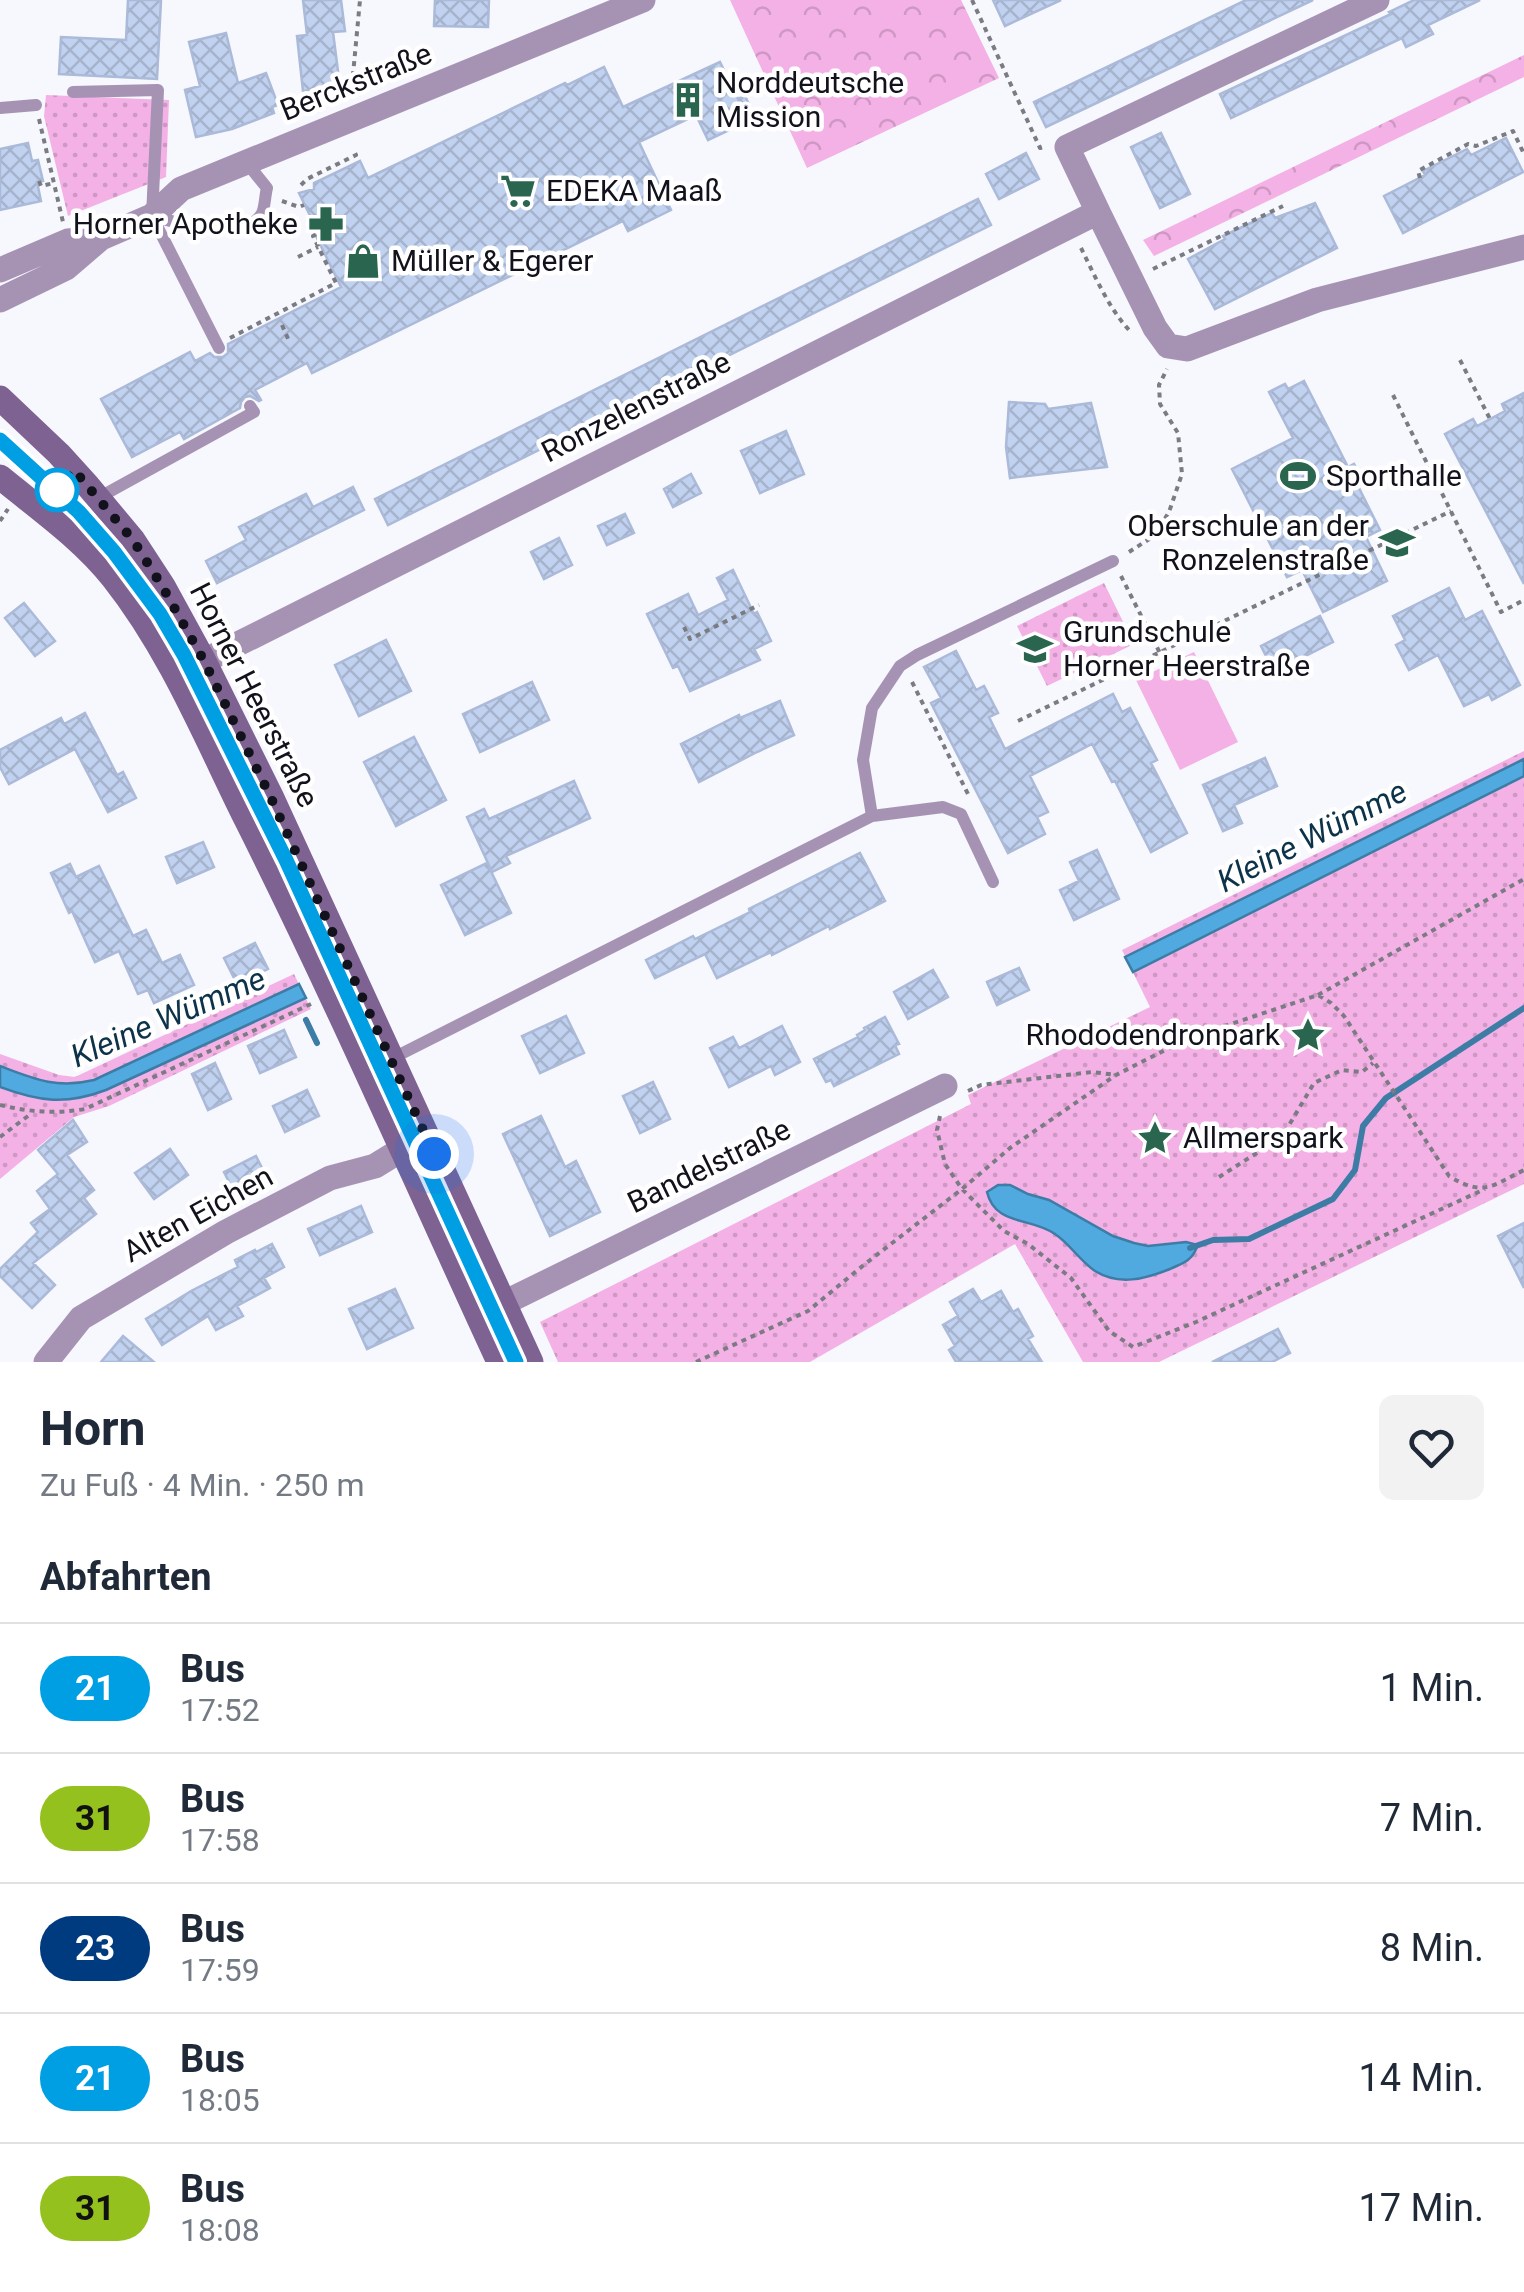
<!DOCTYPE html>
<html lang="de">
<head>
<meta charset="utf-8">
<style>
	:root { --surface:#fff; --page:#f2f2f3; --text:#1f2937; --muted:#747a83; --line:#e0e1e3 }
	body { margin:0; font-family:Roboto,sans-serif; background:var(--page); color:var(--text); height:100vh; display:flex; flex-direction:column; font-size:38px; white-space:nowrap }
	* { box-sizing:border-box; margin:0 }
	p { font-size:32px; color:var(--muted) }
	.icon { flex:none; width:55px; height:55px; fill:none; stroke:currentColor; stroke-width:2; stroke-linecap:round; stroke-linejoin:round }
	.map { position:relative; height:1362px; overflow:hidden }
	.panel { display:flex; flex-direction:column; background:var(--surface); flex:1 }
	.panel>* { flex:none }
	.badge { padding:0 20px; border-radius:32px; font-size:35px; line-height:65px }
	.you { position:absolute; width:50px; height:50px; margin:-25px; border:8px solid #fff; border-radius:50%; background:#1a73e8; box-shadow:0 0 0 15px #1a73e833 }
	.map>.badge { position:absolute; translate:-50% -50%; box-shadow:0 0 0 5px #fff }
	h2 { padding:0 40px; font-size:38px; line-height:90px }
	.round { display:grid; place-items:center; flex:none; width:105px; height:105px; border-radius:15px; background:var(--page) }
	.head { display:flex; align-items:center; justify-content:space-between; height:170px; padding:0 40px }
	h1 { font-size:48px; font-weight:700; line-height:75px }
	ul { padding:0; list-style:none }
	li { display:flex; align-items:center; gap:30px; height:130px; padding:0 40px; border-top:2px solid var(--line) }
	li div { flex:1 }
	li b { display:block; font-size:38px }
	li em { font-style:normal }
	li .badge { min-width:110px; font-weight:700; text-align:center }
	.map>svg:first-child { display:block }
</style>
</head>
<body>
<div class="map">
<svg width="1524" height="1362" viewBox="0 0 1524 1362">
	<defs>
		<pattern id="forest-crowns" width="20" height="18" patternUnits="userSpaceOnUse" patternTransform="scale(2.5)"><rect width="20" height="18" fill="#f3b1e5"/><path d="M2 6a3 3 0 1 1 6 0M12 15a3 3 0 1 1 6 0" fill="none" stroke="#cf97c4"/></pattern>
		<pattern id="park-dots" width="8" height="8" patternUnits="userSpaceOnUse" patternTransform="scale(2.5)"><rect width="8" height="8" fill="#f3b1e5"/><path d="M2 2h.1M6 6h.1" fill="none" stroke="#cf97c4" stroke-width="1.8" stroke-linecap="round"/></pattern>
		<pattern id="building-cross-hatch" width="8" height="8" patternUnits="userSpaceOnUse" patternTransform="scale(2.5)"><rect width="8" height="8" fill="#c1d2f0"/><path d="M0 0l8 8M0 8l8-8" fill="none" stroke="#a5b3cd"/></pattern>
	</defs>
	<rect width="100%" height="100%" fill="#f7f7fe"/>
	<path fill="#f3b1e5" d="M1194,652L1238,742L1180,770L1136,680Z"/>
	<path fill="url(#forest-crowns)" d="M730,0H961L999,78L807,168Z
		M1524,55V77L1154,256L1143,240Z"/>
	<path fill="url(#park-dots)" d="M46,95L169,100L166,177L68,216L44,116Z
		M1104,583L1134,644L1047,686L1017,626Z
		M1524,751V1184L1159,1362H1083L1015,1244L810,1362H558L540,1322L971,1104L968,1095L1150,1007L1122,950Z
		M294,974L311,1009L109,1106L74,1117L0,1179V1054L59,1075L75,1077Z"/>
	<path fill="#50a9df" stroke="#3d7ca5" stroke-width="2.5" d="M1524,759V776L1133,972L1125,957Z
		M299,984L306,998L106,1090C66,1105 40,1102 0,1087V1066C34,1079 57,1089 94,1080Z
		M998,1185H1010L1028,1194L1049,1200L1113,1236L1134,1243L1148,1246L1186,1242L1198,1245C1196,1249 1194,1255 1190,1258C1186,1263 1176,1266 1170,1269C1145,1279 1119,1286 1095,1271C1080,1261 1070,1244 1055,1234C1031,1217 995,1226 987,1192Z"/>
	<g fill="none" stroke-linecap="round" stroke-linejoin="round">
		<path stroke="#3d7ca5" stroke-width="6" d="M306,1020L317,1043
			M1190,1248L1213,1240L1249,1239L1333,1199L1355,1170L1363,1126L1386,1098L1524,1008"/>
	</g>
	<path fill="url(#building-cross-hatch)" stroke="#aabad8" stroke-width="2.5" d="M128,0H161L157,79L59,74L61,37L126,40Z
		M303,0H341L345,31L333,32L340,87L303,91L297,36L307,35Z
		M435,0H489L488,27L434,26Z
		M993,0H1061L1005,26Z
		M1246,0H1313L1046,127L1034,102Z
		M1414,0H1480L1428,25L1433,34L1406,47L1402,38L1231,118L1220,94L1391,14L1389,12Z
		M226,33L238,83L266,73L278,105L272,107L274,113L232,129L196,137L185,90L200,86L189,42Z
		M720,62L738,99L745,96L755,118L708,140L696,115L639,142L671,210L628,231L623,221L312,373L307,363L255,390L261,400L259,401L250,396L245,397L241,402L240,408L184,439L180,432L132,457L101,399L190,352L195,361L210,353L214,357H223L228,353V344L341,287L316,236L319,234L299,193L314,189V183L360,161L368,178L565,83L567,85L604,67L623,107Z
		M1161,133L1190,194L1160,208L1131,147Z
		M1506,138L1523,172L1403,233L1384,196L1425,175L1423,171L1467,149L1471,155Z
		M28,143L32,161L38,160L43,181L37,182L41,201L0,210V149Z
		M1026,153L1039,179L999,199L986,174Z
		M978,199L991,225L388,525L375,499Z
		M1315,203L1337,248L1215,309L1188,259L1225,239L1223,236L1272,213L1275,218Z
		M1304,381L1348,467L1354,464L1364,483L1358,486L1380,530L1366,537L1387,581L1323,612L1302,570L1287,577L1232,469L1293,438L1269,392L1285,384L1288,389Z
		M1524,393V584L1445,434L1473,419L1477,426L1505,411L1502,404Z
		M1009,402L1045,404L1048,409L1091,403L1107,467L1010,478L1006,447Z
		M786,431L804,474L760,493L741,451Z
		M691,474L701,493L673,507L664,489Z
		M353,487L364,510L217,583L206,561L246,540L239,527L306,494L313,507Z
		M625,514L634,533L607,545L598,526Z
		M559,538L572,565L544,579L531,552Z
		M733,570L754,614L757,612L771,641L754,649L760,660L690,691L678,666L673,668L647,614L688,594L698,615L728,600L717,578Z
		M1449,588L1465,620L1482,611L1520,685L1492,700L1489,694L1464,706L1438,655L1409,670L1396,645L1405,640L1393,616Z
		M24,603L55,641L35,656L5,618Z
		M1320,616L1333,642L1274,672L1261,646Z
		M386,640L411,691L359,716L335,665Z
		M956,651L976,690L984,686L998,713L989,717L1005,749L1113,694L1122,712L1130,708L1157,760L1151,763L1187,833L1151,852L1115,781L1112,782L1092,744L1030,776L1048,812L1037,817L1045,834L1008,853L931,703L941,698L924,667Z
		M532,682L549,720L480,752L463,714Z
		M780,701L794,735L757,752L699,782L681,744L739,715L740,718Z
		M85,713L117,775L123,772L136,798L108,812L75,749L9,784L0,767V750L61,718L64,724Z
		M414,737L446,800L396,826L364,762Z
		M1265,758L1277,786L1234,805L1242,823L1223,831L1203,785Z
		M574,781L590,818L506,856L510,863L492,872L467,817L484,809L489,819Z
		M203,842L214,867L177,883L166,857Z
		M1097,850L1119,899L1074,920L1060,890L1079,881L1070,862Z
		M860,853L885,901L830,929L829,926L772,955L771,952L717,978L705,954L655,978L646,960L693,936L695,939L750,912L749,909Z
		M487,863L511,913L465,935L441,885Z
		M70,864L76,877L99,866L133,936L146,930L162,963L180,955L194,985L154,1003L148,990L138,994L119,951L95,962L72,911L69,913L51,873Z
		M255,943L268,969L237,984L224,958Z
		M1019,968L1029,990L997,1005L987,982Z
		M933,970L948,997L908,1019L894,992Z
		M566,1016L584,1053L540,1073L522,1036Z
		M885,1017L899,1044L895,1045L899,1054L834,1086L831,1080L826,1082L814,1059L858,1037L857,1035L865,1030L864,1028Z
		M782,1026L800,1062L775,1075L771,1066L729,1087L710,1048L733,1037L739,1048Z
		M284,1030L296,1057L260,1073L248,1046Z
		M215,1063L231,1099L208,1110L192,1074Z
		M653,1082L670,1119L640,1133L623,1096Z
		M307,1090L319,1116L285,1132L273,1106Z
		M541,1116L565,1167L576,1161L600,1212L550,1236L503,1134Z
		M73,1120L87,1142L67,1155L94,1190L84,1198L96,1214L33,1263L55,1285L32,1308L0,1276V1269L38,1232L31,1223L50,1209L37,1191L58,1174L38,1150Z
		M170,1149L188,1175L154,1199L135,1173Z
		M256,1156L268,1180L236,1196L224,1172Z
		M361,1206L372,1232L320,1255L308,1229Z
		M1524,1223V1288L1498,1236Z
		M272,1244L284,1267L264,1278L270,1288L237,1306L243,1316L216,1330L208,1316L162,1345L146,1319L191,1291L238,1267L235,1260L255,1250L256,1252Z
		M395,1289L413,1328L367,1349L349,1309Z
		M973,1289L981,1302L1001,1291L1013,1312L1018,1309L1033,1336L1028,1339L1042,1362H956L949,1350L955,1346L943,1325L958,1316L950,1302Z
		M1278,1329L1290,1353L1272,1362H1212Z
		M123,1336L154,1362H101Z"/>
	<g fill="none" stroke-linecap="round" stroke-linejoin="round">
		<path stroke="#7b7b84" stroke-width="4" stroke-dasharray="5 5" stroke-linecap="butt" d="M972,0L1040,148L1044,147
			M351,96L360,0
			M39,119L63,222
			M1420,178L1418,171L1468,144L1476,146L1513,131L1524,154
			M39,181L41,186L54,183
			M301,185L307,179L356,155L353,149
			M282,201L299,207L304,205
			M1081,248C1095,276 1108,307 1129,330
			M298,257L318,247
			M1153,269L1283,206
			M282,325L289,341
			M230,338L336,283L313,236L319,233
			M1460,360L1490,419
			M1393,395L1501,612L1524,600
			M0,521L8,509
			M1129,552L1154,536L1169,512L1182,474L1178,433L1160,404L1159,385L1167,369
			M1121,576L1166,665
			M684,627L690,639L759,605
			M912,682L968,794L966,798
			M1018,721L1451,511
			M1318,995L1524,879
			M968,1091L981,1085L1092,1072L1116,1075
			M0,1105C30,1112 55,1114 85,1109L311,1004
			M940,1116L937,1130L945,1164L962,1189L1004,1231L1028,1244L1071,1278L1109,1331L1133,1347L1196,1322L1485,1189
			M0,1137L32,1113
			M1219,1177L1282,1137L1314,1083L1342,1070L1362,1072L1373,1063
			M696,1362L808,1311L865,1264L962,1189L1010,1148L1116,1075L1189,1038L1318,995L1331,1003L1344,1016L1449,1176C1483,1197 1492,1186 1524,1170"/>
		<path stroke="#a693b4" stroke-width="12" d="M73,92L158,90L152,216L219,348
			M0,108L36,105
			M152,216C177,223 246,243 262,213C265,207 265,195 267,188L246,162
			M0,440C48,482 94,524 133,575C167,620 192,670 217,720C251,785 282,852 314,918
			M98,498L254,412L250,406
			M872,816L863,760L872,708L900,666L917,655L1113,561
			M326,946L516,1362
			M391,1059L872,816L943,807L961,814L993,882"/>
		<path stroke="#a693b4" stroke-width="25" d="M1098,212L1155,328L1168,346L1187,349L1317,300L1524,247
			M0,270L68,241L101,238
			M0,300L66,268L101,238L152,216L181,189L643,0
			M204,661L1098,212L1067,147L1377,0
			M502,1304L945,1086
			M46,1362L81,1318L226,1232L330,1178L375,1166L401,1150"/>
		<path stroke="#7e6292" stroke-width="25" d="M0,398L59,454L88,486L133,540L163,586L204,661L271,796L531,1362
			M0,477C39,509 81,538 113,578C170,650 205,736 245,817C335,996 415,1180 499,1362"/>
		<path stroke="#777780" stroke-width="2.5" d="M0,433L69,495L95,522L138,575L188,652L264,800L521,1362"/>
	</g>
	<g fill="none" stroke-linecap="round" stroke-linejoin="round">
		<defs>
			<path id="line" d="M0,440L79,512L114,552L160,614L184,655L286,860L516,1362"/>
		</defs>
		<use href="#line" stroke="#fff" stroke-width="22"/>
		<use href="#line" stroke="#009fe3" stroke-width="15"/>
		<path stroke="#12121d" stroke-width="10" stroke-dasharray="0 18" d="M57,490L74,470L133,540L162,586L204,661L270,796L434,1154"/>
	</g>
	<defs>
		<symbol id="building-bare" viewBox="-9 -9 18 18"><path d="M-4-6H4V6H1V3H-1V6H-4ZM-2.5-4.3h1.7v1.8h-1.7ZM.8-4.3h1.7v1.8H.8ZM-2.5-1h1.7V.8h-1.7ZM.8-1h1.7V.8H.8Z" fill="#2a6550" stroke="#fff" stroke-width="2.5" paint-order="stroke"/></symbol>
		<symbol id="supermarket-bare" viewBox="-9 -9 18 18"><path d="M-6-5.5h2.5l.6 2H6L4.5 2H-2.5L-4.4-4H-6ZM-1.5 3.2a1.3 1.3 0 1 0 .1 0ZM3 3.2a1.3 1.3 0 1 0 .1 0Z" fill="#2a6550" stroke="#fff" stroke-width="2.5" paint-order="stroke"/></symbol>
		<symbol id="pharmacy-bare" viewBox="-9 -9 18 18"><path d="M-2-6h4v4h4v4h-4v4h-4v-4h-4v-4h4Z" fill="#2a6550" stroke="#fff" stroke-width="2.5" paint-order="stroke"/></symbol>
		<symbol id="shop-bare" viewBox="-9 -9 18 18"><path d="M-5-2.5h2.3a2.7 3.5 0 0 1 5.4 0H5L5.5 6h-11ZM-1.5-2.5h3a1.5 2.3 0 0 0-3 0Z" fill="#2a6550" stroke="#fff" stroke-width="2.5" paint-order="stroke"/></symbol>
		<symbol id="stadium-bare" viewBox="-9 -9 18 18"><path d="M0-5a6.5 5 0 1 0 0 10a6.5 5 0 1 0 0-10ZM-3.5-1.8h7v3.6h-7Z" fill="#2a6550" stroke="#fff" stroke-width="2.5" paint-order="stroke"/></symbol>
		<symbol id="school-bare" viewBox="-9 -9 18 18"><path d="M0-5L7-2L0 1L-7-2ZM-4 1L0 2.5L4 1V4Q0 6-4 4Z" fill="#2a6550" stroke="#fff" stroke-width="2.5" paint-order="stroke"/></symbol>
		<symbol id="sight-bare" viewBox="-9 -9 18 18"><path d="M0-6L1.8-2.2L6-1.7L2.9 1.2L3.7 5.4L0 3.3L-3.7 5.4L-2.9 1.2L-6-1.7L-1.8-2.2Z" fill="#2a6550" stroke="#fff" stroke-width="2.5" paint-order="stroke"/></symbol>
	</defs>
	<g fill-rule="evenodd">
		<use href="#building-bare" x="663" y="75" width="50" height="50"/>
		<use href="#supermarket-bare" x="493" y="166" width="50" height="50"/>
		<use href="#pharmacy-bare" x="301" y="199" width="50" height="50"/>
		<use href="#shop-bare" x="338" y="236" width="50" height="50"/>
		<use href="#stadium-bare" x="1273" y="451" width="50" height="50"/>
		<use href="#school-bare" x="1372" y="518" width="50" height="50"/>
		<use href="#school-bare" x="1010" y="624" width="50" height="50"/>
		<use href="#sight-bare" x="1283" y="1010" width="50" height="50"/>
		<use href="#sight-bare" x="1130" y="1113" width="50" height="50"/>
	</g>
	<circle fill="#fff" stroke="#009fe3" stroke-width="5" cx="57" cy="490" r="20"/>
	<g text-anchor="middle" stroke-width="9" stroke-linejoin="round" paint-order="stroke">
		<g font-size="30" fill="#12121d" stroke="#fff">
			<text transform="translate(356 82) rotate(-22)" y="10">Berckstraße</text>
			<text transform="translate(636 407) rotate(-27)" y="10">Ronzelenstraße</text>
			<text transform="translate(254 695) rotate(63)" y="10">Horner Heerstraße</text>
			<text transform="translate(709 1166) rotate(-26)" y="10">Bandelstraße</text>
			<text transform="translate(198 1214) rotate(-29)" y="10">Alten Eichen</text>
		</g>
		<g font-size="30" fill="#12121d" stroke="#fff" text-anchor="start">
			<text x="716" y="93">Norddeutsche<tspan x="716" dy="34">Mission</tspan></text>
			<text x="546" y="201">EDEKA Maaß</text>
			<text x="298" y="234" text-anchor="end">Horner Apotheke</text>
			<text x="391" y="271">Müller &amp; Egerer</text>
			<text x="1326" y="486">Sporthalle</text>
			<text x="1369" y="536" text-anchor="end">Oberschule an der<tspan x="1369" dy="34">Ronzelenstraße</tspan></text>
			<text x="1063" y="642">Grundschule<tspan x="1063" dy="34">Horner Heerstraße</tspan></text>
			<text x="1280" y="1045" text-anchor="end">Rhododendronpark</text>
			<text x="1183" y="1148">Allmerspark</text>
		</g>
		<g font-size="32" font-style="italic" fill="#0c3349" stroke="#fff">
			<text transform="translate(1312 836) rotate(-27)" y="11">Kleine Wümme</text>
			<text transform="translate(168 1017) rotate(-23)" y="11">Kleine Wümme</text>
		</g>
	</g>
</svg>
<div class="you" style="left:434px;top:1154px"></div>
</div>
<section class="panel">
<div class="head"><div><h1>Horn</h1><p>Zu Fuß · 4 Min. · 250 m</p></div><a class="round"><svg class="icon" aria-label="heart" viewBox="0 0 24 24"><path d="M12 20l-8-8c-3-5 5-10 8-4 3-6 11-1 8 4z"/></svg></a></div>
<h2>Abfahrten</h2>
<ul>
<li><span class="badge" style="background:#009fe3;color:#fff">21</span><div><b>Bus</b><p>17:52</p></div><em>1 Min.</em></li>
<li><span class="badge" style="background:#95c11f;color:#111">31</span><div><b>Bus</b><p>17:58</p></div><em>7 Min.</em></li>
<li><span class="badge" style="background:#003b80;color:#fff">23</span><div><b>Bus</b><p>17:59</p></div><em>8 Min.</em></li>
<li><span class="badge" style="background:#009fe3;color:#fff">21</span><div><b>Bus</b><p>18:05</p></div><em>14 Min.</em></li>
<li><span class="badge" style="background:#95c11f;color:#111">31</span><div><b>Bus</b><p>18:08</p></div><em>17 Min.</em></li>
</ul>
</section>
</body>
</html>
